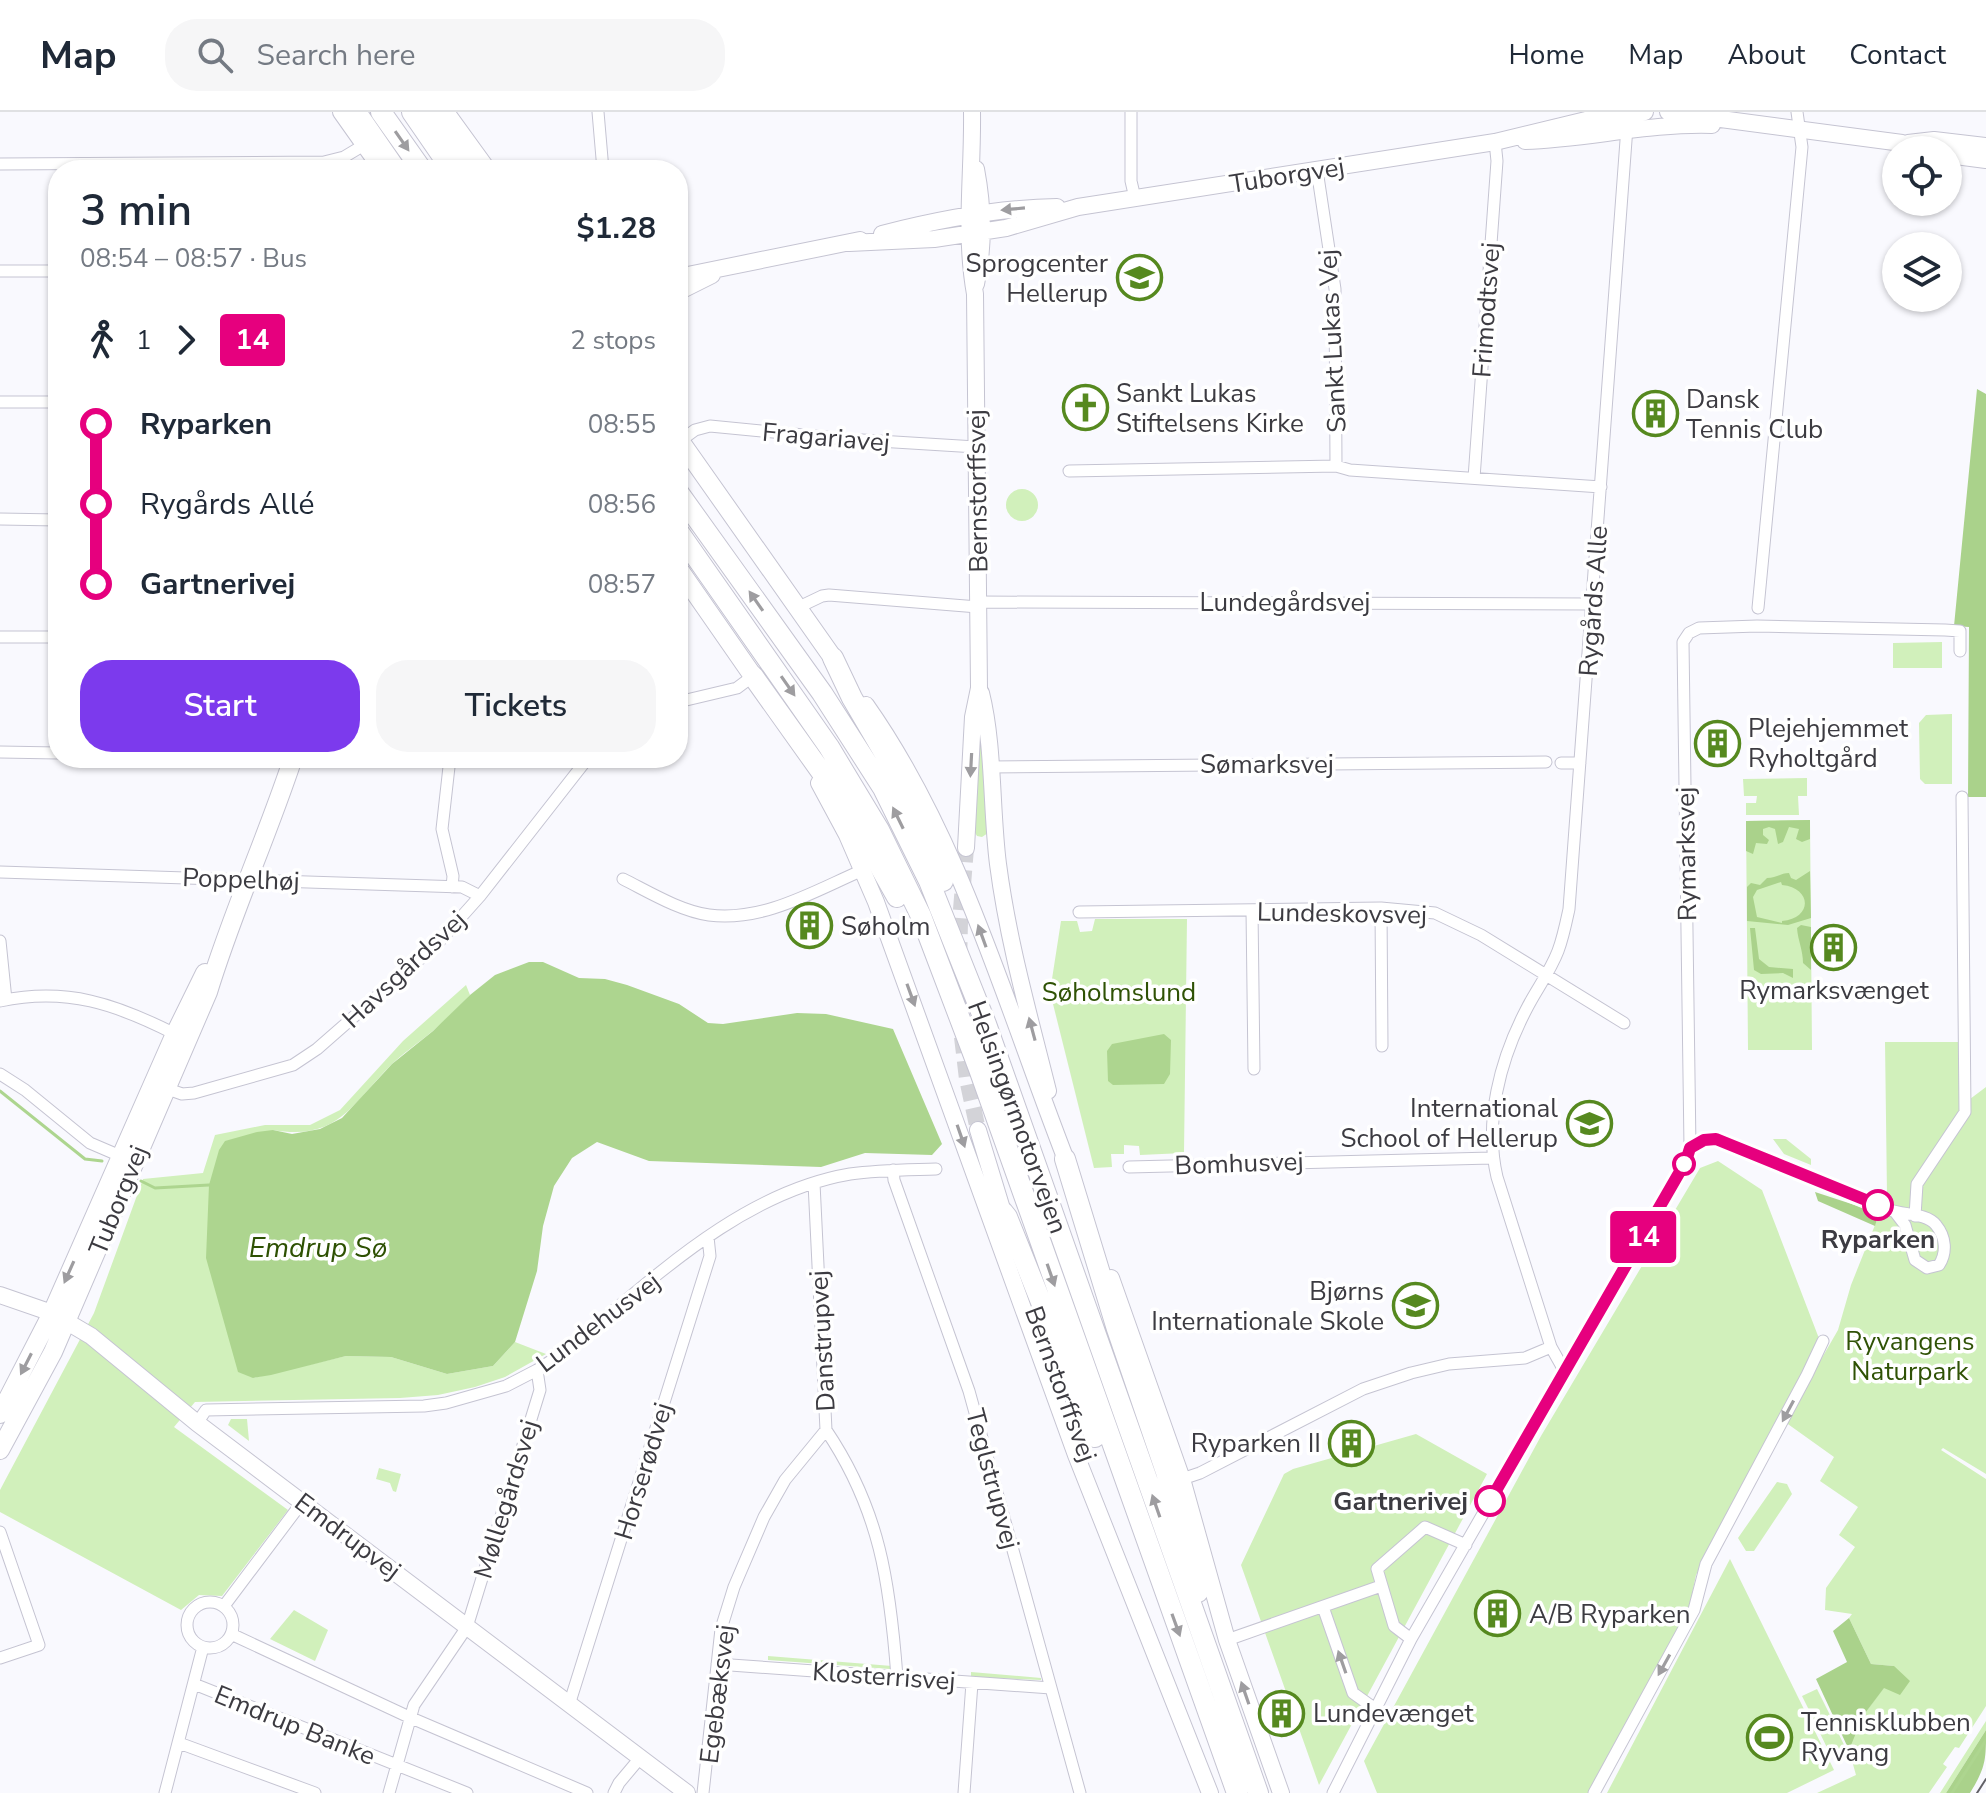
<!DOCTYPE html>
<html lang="en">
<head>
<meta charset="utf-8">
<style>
	:root { --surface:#fff; --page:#f6f6f7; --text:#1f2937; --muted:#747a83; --line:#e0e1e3; --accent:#7c3aed }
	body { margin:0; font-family:"Nunito Sans",sans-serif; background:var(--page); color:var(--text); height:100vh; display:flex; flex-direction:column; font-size:30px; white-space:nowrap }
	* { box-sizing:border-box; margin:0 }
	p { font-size:26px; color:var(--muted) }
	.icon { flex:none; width:44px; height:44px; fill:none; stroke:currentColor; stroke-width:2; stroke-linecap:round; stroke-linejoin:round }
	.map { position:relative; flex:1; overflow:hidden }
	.sheet { position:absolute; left:48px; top:48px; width:640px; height:608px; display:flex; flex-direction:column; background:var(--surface); border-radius:32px; box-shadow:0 2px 6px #0004 }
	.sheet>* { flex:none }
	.badge { padding:0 16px; border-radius:6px; font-size:28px; line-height:52px }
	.buttons { position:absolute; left:1882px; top:24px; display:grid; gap:16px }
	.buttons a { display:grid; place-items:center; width:80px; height:80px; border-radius:50%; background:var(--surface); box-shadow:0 2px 6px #0004; font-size:40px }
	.map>.badge { position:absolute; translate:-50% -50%; box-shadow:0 0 0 4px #fff }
	.legs { display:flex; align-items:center; gap:12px; height:88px; padding:0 32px; font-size:26px }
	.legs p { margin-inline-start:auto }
	.summary { display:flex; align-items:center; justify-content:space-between; height:136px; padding:0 32px }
	h1 { font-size:44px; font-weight:600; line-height:60px }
	.button { display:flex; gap:16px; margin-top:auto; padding:16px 32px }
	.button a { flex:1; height:92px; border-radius:32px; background:var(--accent); color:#fff; font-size:32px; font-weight:600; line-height:92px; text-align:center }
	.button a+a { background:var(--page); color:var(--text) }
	ul { padding:0 32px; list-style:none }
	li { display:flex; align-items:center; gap:28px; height:80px; font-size:30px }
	li i { display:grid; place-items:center; width:12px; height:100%; margin:0 10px; background:currentColor }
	li i::after { content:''; width:20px; height:20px; margin:-10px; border:6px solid; border-radius:50%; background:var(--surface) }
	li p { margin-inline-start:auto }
	li:first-child i { background:linear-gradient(#0000 50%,currentColor 0) }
	li:last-child i { background:linear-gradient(currentColor 50%,#0000 0) }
	header { display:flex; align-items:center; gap:48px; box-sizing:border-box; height:112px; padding:0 40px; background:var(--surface); border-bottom:2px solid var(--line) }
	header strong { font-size:38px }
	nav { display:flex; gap:44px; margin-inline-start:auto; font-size:28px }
	.search { width:560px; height:72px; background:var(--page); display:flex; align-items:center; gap:20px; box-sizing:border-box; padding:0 28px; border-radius:32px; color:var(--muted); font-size:30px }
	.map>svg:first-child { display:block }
</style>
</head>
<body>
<header>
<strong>Map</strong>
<div class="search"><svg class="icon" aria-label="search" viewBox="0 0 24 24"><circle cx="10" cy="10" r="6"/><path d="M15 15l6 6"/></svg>Search here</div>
<nav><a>Home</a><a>Map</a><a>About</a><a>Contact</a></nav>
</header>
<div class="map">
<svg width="1986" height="1681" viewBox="0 0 1986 1681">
	<rect width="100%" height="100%" fill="#f9f9fe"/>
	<path fill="#d1f0bb" d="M1006 393a16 16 0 1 1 32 0a16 16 0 1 1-32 0Z
		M1942,530V556H1893V531Z
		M1952,602V672H1925L1920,667L1919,611L1926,603Z
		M980,605L988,721L982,725L977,724L974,719Z
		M1807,666V684H1798L1799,703H1746V691H1756L1757,684H1744L1743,667Z
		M1810,708L1812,938H1748L1746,709Z
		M1095,807H1187L1184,1041L1140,1043L1139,1034L1124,1033V1042H1111L1112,1055L1094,1056L1052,888V867L1061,809H1077L1080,820L1092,819Z
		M466,873L470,883C457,896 444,910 429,922C417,932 402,942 391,953C351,993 338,1029 273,1018L253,1266L346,1244L391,1245L447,1262L493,1254L515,1230L546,1242L505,1265L475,1275L438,1283L400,1286L195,1290L174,1315L288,1398L222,1484L199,1483L181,1498L0,1400V1378L94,1201L143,1067L203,1061L215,1023L265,1013H310L340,998L403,929Z
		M1885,930H1959L1962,993L1986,975V1362L1943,1336L1941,1338L1986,1367V1594L1959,1636L1955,1635L1943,1652L1947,1655L1929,1681H1817L1856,1663L1849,1638L1852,1627L1863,1604L1884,1575L1894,1554L1871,1552L1849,1506L1852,1502L1825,1498L1826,1476L1855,1435L1839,1423L1858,1395L1820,1369L1834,1345L1785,1310L1838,1218L1851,1173L1887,1083Z
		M1773,1027H1786L1811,1047V1053L1784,1042Z
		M1718,1049L1762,1078L1820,1229L1696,1463L1689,1497L1589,1681H1377L1364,1649L1541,1324L1700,1056Z
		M231,1307H247L249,1329L228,1313Z
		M1416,1322L1487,1362L1319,1673L1241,1453L1284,1362L1293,1357Z
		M379,1356L401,1362L396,1380L393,1379L390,1371L376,1367Z
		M1777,1370L1787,1372L1792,1382L1754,1439H1746L1738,1426Z
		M1730,1447L1834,1658L1787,1681H1607Z
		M294,1498L328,1518L315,1549L270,1527Z
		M768,1544L892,1554L890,1557L768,1548Z
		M971,1560L1041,1566V1568L971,1565Z
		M1817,1577L1831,1605L1816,1612L1802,1584Z
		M1832,1608L1846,1637L1831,1644L1817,1615Z
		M1986,1609V1618L1946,1681H1940Z"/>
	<path fill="#aad28b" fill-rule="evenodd" d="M1977,277L1986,282V685H1968L1969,515L1954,514Z
		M1810,708V727L1802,730L1796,727L1799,717L1789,715L1783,730L1778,732L1775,717L1769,715L1763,717V723L1769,728L1767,732L1756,731L1753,742L1746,739V709Z
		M1810,759L1811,806L1788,813L1747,809V775L1751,771L1760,773L1767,766C1776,766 1781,761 1789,761L1791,766L1796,768ZM1781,770L1782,773C1812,776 1813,806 1782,809V811L1757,805L1753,785L1757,778Z
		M1801,813L1811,815V858L1803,851C1803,838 1798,829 1797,816Z
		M1750,816H1755L1759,847L1769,855L1793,857V866L1783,861L1761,862L1754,858Z
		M1815,1080L1879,1101L1875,1114L1818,1089Z
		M1849,1506L1871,1552L1894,1554L1910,1569L1900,1583L1884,1576L1863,1604L1849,1638L1816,1567L1847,1550L1833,1519Z
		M1986,1618C1986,1648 1986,1655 1970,1681H1946Z"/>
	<path fill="#add58f" d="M529,850H543L579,866L605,867L627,873L679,892L708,911L723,912L797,901L826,902L893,917L942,1032L932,1043L865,1041L821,1055L649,1049L597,1030L572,1046L554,1074L543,1114L537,1159L515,1230L493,1254L447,1262L391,1245L346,1244L271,1263L253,1266L238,1260L206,1146L209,1073L219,1038L225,1029L257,1020L273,1018L292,1022L320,1017L342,1006L392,952L433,919L470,883L495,863Z
		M1164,922L1171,928L1170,962L1164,972L1113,973L1108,969L1107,939L1112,932Z"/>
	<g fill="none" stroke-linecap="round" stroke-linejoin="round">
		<path stroke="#add58f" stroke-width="3" d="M0,979L85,1047L102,1049
			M141,1069L155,1076L209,1073
			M1952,1681L1986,1628"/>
		<path stroke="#d3d3d8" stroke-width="16" stroke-dasharray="16 8" stroke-linecap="butt" d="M958,894L960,810L966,736
			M962,925L967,967L978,1018"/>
		<defs>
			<path id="street" d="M598,0L603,58
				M1131,0V69L1135,86
				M0,52L324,50L344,45L364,33
				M1317,58L1335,177L1336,354
				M0,159H58
				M0,290H58
				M680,329L695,318L710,314L846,327L976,335
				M1069,359L1336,354L1350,358L1601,375
				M1474,366L1497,49L1495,30
				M0,407L58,408
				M978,490L1592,492
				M799,495L822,484L829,483L978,495
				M1758,496L1802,35L1797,0
				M0,525H58
				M678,590L737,576L753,564
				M0,640L58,641
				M323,646L449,649
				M450,646L442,717L453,764L452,775
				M1561,651H1580
				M989,655L1546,650
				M0,760L462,775L480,784
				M623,767C649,780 680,799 709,803C764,810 814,779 863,758
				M1381,796L1382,934
				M1252,798L1254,957
				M1079,800L1381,796L1435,801L1481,823L1624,911
				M0,829L6,888
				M0,889C67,875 116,892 175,922
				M0,962L25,978L90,1031L125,1046
				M165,976L182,982L194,981L293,953L317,937L438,831L480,784L588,646
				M1690,1036L1704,1028L1716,1027C1774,1049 1832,1073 1890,1098C1903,1103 1927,1101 1936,1113C1946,1125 1947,1141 1939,1153L1927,1156L1915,1148L1905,1113L1895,1100
				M1129,1055L1492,1046
				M893,1058L894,1068L969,1279L1080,1681
				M814,1071L826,1318C880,1398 890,1471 897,1565
				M1915,1104L1917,1072L1965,1000L1962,685
				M1565,1260L1551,1235L1497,1065C1484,1009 1500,948 1526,898C1536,878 1550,860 1558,839C1563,826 1566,811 1569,797L1627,15
				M197,1311L206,1298L424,1294L446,1291L506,1274L537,1258L563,1241C648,1172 738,1081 850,1062C879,1058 907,1058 936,1057
				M1182,1367L1200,1361L1363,1277L1411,1261L1449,1252L1525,1246L1551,1235
				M0,1420L39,1533L0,1546
				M187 1513a23 23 0 1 1 46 0a23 23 0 1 1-46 0Z
				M224,1494L303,1389
				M1323,1495L1353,1581L1374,1596
				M231,1522L409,1605L587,1681
				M1411,1527L1394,1514L1377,1457L1425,1415L1466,1433
				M1227,1528L1381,1474
				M717,1552L1051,1576
				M194,1572L467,1681
				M569,1593L710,1144L708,1125
				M179,1631L315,1681
				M165,1681L203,1535
				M389,1681L414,1593L467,1515L540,1278L537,1258
				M614,1681L619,1671L640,1646
				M703,1681L721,1517L734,1475L764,1405L785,1368L826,1318
				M964,1681L972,1571
				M1333,1681L1411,1527L1686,1049L1690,1036L1683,530L1689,521L1699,516L1757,514L1945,518L1960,519V539
				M1594,1681L1694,1498L1706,1452L1807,1263L1823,1229"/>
			<path id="secondary" d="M341,0L382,58
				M446,0L488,58
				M1668,0L1902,31L1923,38
				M1525,29C1588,27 1648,11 1712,13
				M1908,31L1934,28L1986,34
				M1948,43L1986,48
				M976,57C983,94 984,135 976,172
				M882,122C940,107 997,96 1057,95
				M849,131L934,127L1006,116L1078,95L1495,30L1586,8L1645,0
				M678,165L860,128
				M678,180L712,163
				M981,581C994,633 991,697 998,752C1008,829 1029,903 1048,979
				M866,593C962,729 1009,904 1070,1058
				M819,671L847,723L876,790L1076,1343L1210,1681
				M966,736L973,605L979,576L975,182C964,121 973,61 972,0
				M978,1018L1003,1100L1001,1109
				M1111,1166L1182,1367L1227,1528L1281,1681
				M0,1183L52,1201L91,1224L197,1311L687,1681"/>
			<path id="primary" d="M678,326L833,546
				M678,456L753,564
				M0,1302L52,1201L175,922L205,861
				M0,1338L53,1240L208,880C232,801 267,725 293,646"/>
			<path id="highway" d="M356,0L396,58
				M381,0L422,58
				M412,0L452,58
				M428,0L469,58
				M678,380L822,581L883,676L929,769L986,912L1258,1681
				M678,419L829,635L879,718L921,804L979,957L1237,1681
				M833,546L852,586L889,649L943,769
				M753,564L847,696L897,785
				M1065,1047L1117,1217L1166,1360L1198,1480
				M1003,1100L1007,1105L1095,1325"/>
		</defs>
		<use href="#street" stroke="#c5c4d2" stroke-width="13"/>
		<use href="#secondary" stroke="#c5c4d2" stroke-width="18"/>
		<use href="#primary" stroke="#c5c4d2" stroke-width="20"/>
		<use href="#highway" stroke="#c5c4d2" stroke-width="22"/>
		<use href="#street" stroke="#fff" stroke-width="11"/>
		<use href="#secondary" stroke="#fff" stroke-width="16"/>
		<use href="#primary" stroke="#fff" stroke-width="18"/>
		<use href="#highway" stroke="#fff" stroke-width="20"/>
		<path stroke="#626167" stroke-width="2" d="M1977,1681L1986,1667"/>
	</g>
	<defs><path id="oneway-solid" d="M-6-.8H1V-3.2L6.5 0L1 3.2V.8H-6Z" transform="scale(2)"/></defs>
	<g fill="#9e9da0">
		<use href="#oneway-solid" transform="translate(402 29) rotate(55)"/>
		<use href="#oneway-solid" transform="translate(1013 97) rotate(175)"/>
		<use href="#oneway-solid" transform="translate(756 489) rotate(-125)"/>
		<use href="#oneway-solid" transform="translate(788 574) rotate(55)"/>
		<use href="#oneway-solid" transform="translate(971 653) rotate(93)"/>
		<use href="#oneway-solid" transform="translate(898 706) rotate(-116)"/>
		<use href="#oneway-solid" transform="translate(982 824) rotate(-110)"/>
		<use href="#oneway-solid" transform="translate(911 883) rotate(70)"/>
		<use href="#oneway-solid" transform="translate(1032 917) rotate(-105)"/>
		<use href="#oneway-solid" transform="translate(961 1024) rotate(71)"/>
		<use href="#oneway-solid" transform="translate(69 1160) rotate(114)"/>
		<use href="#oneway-solid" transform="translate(1051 1163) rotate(71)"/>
		<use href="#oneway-solid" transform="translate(26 1252) rotate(117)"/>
		<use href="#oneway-solid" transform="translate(1788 1299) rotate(118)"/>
		<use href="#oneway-solid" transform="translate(1156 1394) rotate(-109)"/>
		<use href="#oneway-solid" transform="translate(1176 1513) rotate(70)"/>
		<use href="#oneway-solid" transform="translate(1342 1550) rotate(-109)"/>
		<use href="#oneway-solid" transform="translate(1664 1553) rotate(119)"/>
		<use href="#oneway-solid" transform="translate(1245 1581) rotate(-109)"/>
	</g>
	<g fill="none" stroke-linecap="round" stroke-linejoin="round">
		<defs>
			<path id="line-1" d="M1490,1389L1686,1049L1690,1036L1704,1028L1716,1027L1878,1093"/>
		</defs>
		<use href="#line-1" stroke="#fff" stroke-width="18"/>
		<use href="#line-1" stroke="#e6007e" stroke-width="12"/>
	</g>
	<defs>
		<symbol id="school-ring" viewBox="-11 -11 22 22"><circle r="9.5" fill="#fff" stroke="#56891f" stroke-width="1.5"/><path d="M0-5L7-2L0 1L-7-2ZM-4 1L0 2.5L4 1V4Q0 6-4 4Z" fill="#56891f"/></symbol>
		<symbol id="church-ring" viewBox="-11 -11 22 22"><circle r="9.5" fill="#fff" stroke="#56891f" stroke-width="1.5"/><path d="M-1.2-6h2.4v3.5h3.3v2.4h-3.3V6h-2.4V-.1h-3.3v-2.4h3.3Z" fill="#56891f"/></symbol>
		<symbol id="building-ring" viewBox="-11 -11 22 22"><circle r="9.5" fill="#fff" stroke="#56891f" stroke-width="1.5"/><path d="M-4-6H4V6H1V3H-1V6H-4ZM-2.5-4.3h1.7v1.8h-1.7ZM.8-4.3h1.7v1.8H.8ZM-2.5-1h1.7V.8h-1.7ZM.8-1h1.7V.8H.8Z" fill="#56891f"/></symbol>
		<symbol id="stadium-ring" viewBox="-11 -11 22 22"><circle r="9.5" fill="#fff" stroke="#56891f" stroke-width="1.5"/><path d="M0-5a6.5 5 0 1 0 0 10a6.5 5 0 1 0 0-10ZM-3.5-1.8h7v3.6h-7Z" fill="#56891f"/></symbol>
	</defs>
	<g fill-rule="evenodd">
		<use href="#school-ring" x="1114" y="140" width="51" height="51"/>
		<use href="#church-ring" x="1060" y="270" width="51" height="51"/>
		<use href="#building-ring" x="1630" y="276" width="51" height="51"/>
		<use href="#building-ring" x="1692" y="606" width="51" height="51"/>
		<use href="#building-ring" x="784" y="788" width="51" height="51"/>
		<use href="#building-ring" x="1808" y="810" width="51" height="51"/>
		<use href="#school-ring" x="1564" y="986" width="51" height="51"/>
		<use href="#school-ring" x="1390" y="1168" width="51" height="51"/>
		<use href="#building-ring" x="1326" y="1306" width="51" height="51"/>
		<use href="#building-ring" x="1472" y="1476" width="51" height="51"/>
		<use href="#building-ring" x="1256" y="1576" width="51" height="51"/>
		<use href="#stadium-ring" x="1744" y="1600" width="51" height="51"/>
	</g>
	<g fill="#fff" stroke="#e6007e" stroke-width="4">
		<circle cx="1684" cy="1052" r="10"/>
		<circle cx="1878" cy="1093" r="14"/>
		<circle cx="1490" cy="1389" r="14"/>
	</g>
	<g text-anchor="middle" stroke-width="7" stroke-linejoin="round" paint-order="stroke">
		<g font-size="26" fill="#3c3b41" stroke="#fff">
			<text transform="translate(1287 63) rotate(-9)" y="9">Tuborgvej</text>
			<text transform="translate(1486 198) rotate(-86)" y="9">Frimodtsvej</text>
			<text transform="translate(1332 229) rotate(-93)" y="9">Sankt Lukas Vej</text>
			<text transform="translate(826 325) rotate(5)" y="9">Fragariavej</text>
			<text transform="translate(977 379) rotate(-91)" y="9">Bernstorffsvej</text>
			<text transform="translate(1593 489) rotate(-86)" y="9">Rygårds Alle</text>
			<text x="1285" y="499">Lundegårdsvej</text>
			<text x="1267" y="661">Sømarksvej</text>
			<text transform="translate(1686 742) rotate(-91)" y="9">Rymarksvej</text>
			<text transform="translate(241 767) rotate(2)" y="9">Poppelhøj</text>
			<text transform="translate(1342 801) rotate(1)" y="9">Lundeskovsvej</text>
			<text transform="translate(404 857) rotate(-43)" y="9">Havsgårdsvej</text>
			<text transform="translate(1018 1005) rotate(70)" y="9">Helsingørmotorvejen</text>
			<text transform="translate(1239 1051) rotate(-2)" y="9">Bomhusvej</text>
			<text transform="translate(118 1088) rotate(-68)" y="9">Tuborgvej</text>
			<text transform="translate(598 1210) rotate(-37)" y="9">Lundehusvej</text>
			<text transform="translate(822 1229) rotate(-93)" y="9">Danstrupvej</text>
			<text transform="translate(1061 1272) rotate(70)" y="9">Bernstorffsvej</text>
			<text transform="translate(643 1359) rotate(-73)" y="9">Horserødvej</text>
			<text transform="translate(993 1367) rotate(75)" y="9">Teglstrupvej</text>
			<text transform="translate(506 1387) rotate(-73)" y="9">Møllegårdsvej</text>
			<text transform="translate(348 1424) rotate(37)" y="9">Emdrupvej</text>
			<text transform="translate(884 1564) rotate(4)" y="9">Klosterrisvej</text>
			<text transform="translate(717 1582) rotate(-83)" y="9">Egebæksvej</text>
			<text transform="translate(295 1613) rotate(22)" y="9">Emdrup Banke</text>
		</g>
		<g font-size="26" fill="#3c3b41" stroke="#fff" text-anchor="start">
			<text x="1108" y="160" text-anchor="end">Sprogcenter<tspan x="1108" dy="30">Hellerup</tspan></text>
			<text x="1116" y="290">Sankt Lukas<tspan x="1116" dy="30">Stiftelsens Kirke</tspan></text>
			<text x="1686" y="296">Dansk<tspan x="1686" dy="30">Tennis Club</tspan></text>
			<text x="1748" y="625">Plejehjemmet<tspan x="1748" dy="30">Ryholtgård</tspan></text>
			<text x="841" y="823">Søholm</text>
			<text x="1834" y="887" text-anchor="middle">Rymarksvænget</text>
			<text x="1558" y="1005" text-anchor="end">International<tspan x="1558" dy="30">School of Hellerup</tspan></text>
			<text x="1384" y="1188" text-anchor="end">Bjørns<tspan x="1384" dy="30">Internationale Skole</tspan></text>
			<text x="1321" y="1340" text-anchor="end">Ryparken II</text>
			<text x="1529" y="1511">A/B Ryparken</text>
			<text x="1313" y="1610">Lundevænget</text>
			<text x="1801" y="1619">Tennisklubben<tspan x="1801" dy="30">Ryvang</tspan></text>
		</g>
		<g font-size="26" fill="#2f5205" stroke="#fff">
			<text x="1119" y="889">Søholmslund</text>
			<text x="1910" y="1238">Ryvangens<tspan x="1910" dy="30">Naturpark</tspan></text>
		</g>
		<g font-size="26" font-weight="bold" fill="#3c3b41" stroke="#fff">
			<text x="1878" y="1136">Ryparken</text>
			<text x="1468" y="1398" text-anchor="end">Gartnerivej</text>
		</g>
		<g font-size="28" font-style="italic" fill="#2e5103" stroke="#fff">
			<text x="318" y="1145">Emdrup Sø</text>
		</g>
	</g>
</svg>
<div class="buttons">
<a><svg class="icon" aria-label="locate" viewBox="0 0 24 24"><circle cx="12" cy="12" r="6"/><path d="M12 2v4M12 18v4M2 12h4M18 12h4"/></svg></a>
<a><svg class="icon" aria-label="layers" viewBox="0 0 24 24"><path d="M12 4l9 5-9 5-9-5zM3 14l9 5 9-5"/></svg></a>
</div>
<b class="badge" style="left:1643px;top:1125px;background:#e6007e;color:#fff">14</b>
<section class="sheet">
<div class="summary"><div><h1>3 min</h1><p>08:54 – 08:57 · Bus</p></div><b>$1.28</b></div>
<div class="legs"><svg class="icon" aria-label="walk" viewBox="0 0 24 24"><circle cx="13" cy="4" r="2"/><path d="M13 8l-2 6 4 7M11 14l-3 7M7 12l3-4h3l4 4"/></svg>1<svg class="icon" aria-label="forward" viewBox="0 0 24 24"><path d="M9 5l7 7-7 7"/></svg><b class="badge" style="background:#e6007e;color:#fff">14</b><p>2 stops</p></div>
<ul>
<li><i style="color:#e6007e"></i><b>Ryparken</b><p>08:55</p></li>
<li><i style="color:#e6007e"></i><span>Rygårds Allé</span><p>08:56</p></li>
<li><i style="color:#e6007e"></i><b>Gartnerivej</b><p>08:57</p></li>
</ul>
<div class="button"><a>Start</a><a>Tickets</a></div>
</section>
</div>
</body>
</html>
